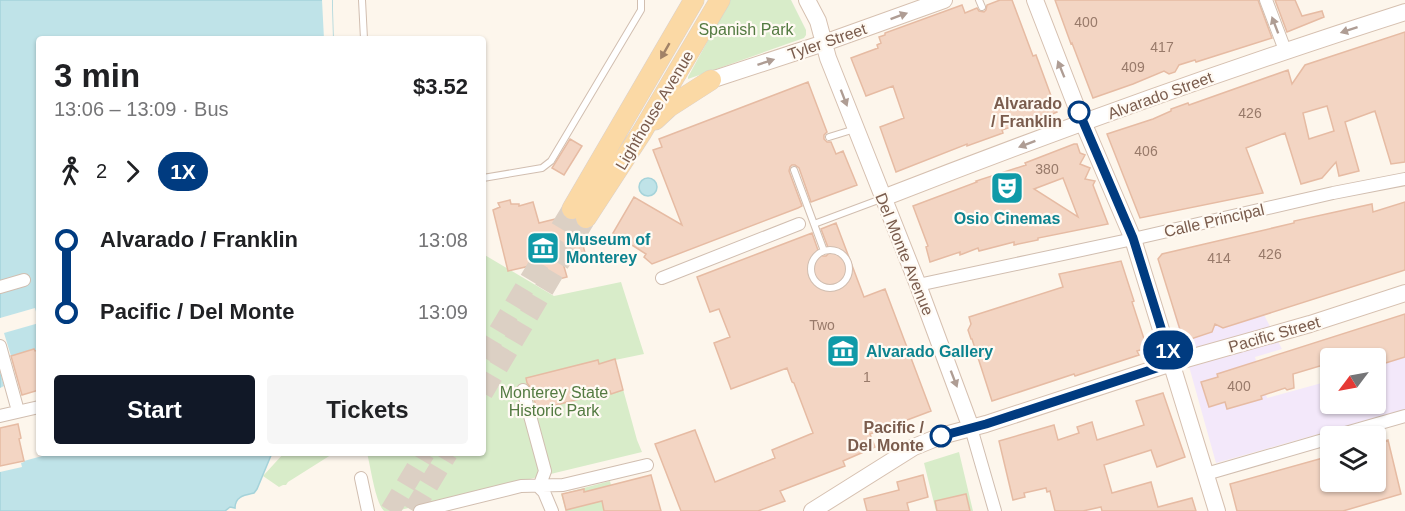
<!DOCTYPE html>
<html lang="en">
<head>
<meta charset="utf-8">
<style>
	:root { --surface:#fff; --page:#f6f6f6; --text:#202124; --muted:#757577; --accent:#111827 }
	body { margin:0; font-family:Helvetica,sans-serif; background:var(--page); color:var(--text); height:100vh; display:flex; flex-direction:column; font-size:22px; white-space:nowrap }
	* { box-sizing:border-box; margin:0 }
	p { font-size:20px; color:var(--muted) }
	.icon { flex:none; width:33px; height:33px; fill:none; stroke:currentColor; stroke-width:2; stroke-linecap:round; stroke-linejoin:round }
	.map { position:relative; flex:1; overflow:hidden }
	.side { position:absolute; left:36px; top:36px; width:450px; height:420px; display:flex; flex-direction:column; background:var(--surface); border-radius:6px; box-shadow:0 2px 4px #0004 }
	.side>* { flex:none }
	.badge { padding:0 12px; border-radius:20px; font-size:21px; line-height:39px }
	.needle { width:39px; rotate:238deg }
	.buttons { position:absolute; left:1320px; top:348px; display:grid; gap:12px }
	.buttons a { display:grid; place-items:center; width:66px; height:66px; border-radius:6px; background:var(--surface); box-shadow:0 2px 4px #0004; font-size:30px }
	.map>.badge { position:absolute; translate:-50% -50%; box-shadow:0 0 0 3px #fff }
	.legs { display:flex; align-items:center; gap:9px; height:66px; padding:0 18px; font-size:20px }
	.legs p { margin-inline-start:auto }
	.overview { display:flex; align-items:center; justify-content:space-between; height:102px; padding:0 18px }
	h1 { font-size:33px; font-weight:700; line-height:45px }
	.button { display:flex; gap:12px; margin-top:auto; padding:12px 18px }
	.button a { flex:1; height:69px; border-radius:6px; background:var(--accent); color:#fff; font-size:24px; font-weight:700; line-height:69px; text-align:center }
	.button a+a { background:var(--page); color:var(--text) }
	ul { padding:0 18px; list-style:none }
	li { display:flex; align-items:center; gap:21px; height:72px; font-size:22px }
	li i { display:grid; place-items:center; width:9px; height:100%; margin:0 8px; background:currentColor }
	li i::after { content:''; width:15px; height:15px; margin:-8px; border:4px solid; border-radius:50%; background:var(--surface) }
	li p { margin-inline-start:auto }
	li:first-child i { background:linear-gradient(#0000 50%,currentColor 0) }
	li:last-child i { background:linear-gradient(currentColor 50%,#0000 0) }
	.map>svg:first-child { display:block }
</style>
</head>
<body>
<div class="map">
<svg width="1405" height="511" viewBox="0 0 1405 511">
	<rect width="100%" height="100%" fill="#fdf6ec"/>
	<path fill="#f3e8fa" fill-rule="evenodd" d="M1202,301L1264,315L1282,349L1255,357L1267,398L1329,381L1318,341L1405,316V415L1403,410L1216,463L1173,309ZM1330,358H1376V404H1330Z"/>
	<path fill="#d8ecc9" d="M730,0H791L806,30V35L804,38L688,79V77Z
		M483,254L554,296L621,282L644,354L615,360L637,440L642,452L396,511H384C375,501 371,468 367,453H483Z
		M959,452L973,511H936L924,463Z
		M284,453H334L288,482L286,485H283L279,487L263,476Z
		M610,481L617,511H566L561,494Z"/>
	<path fill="#bfe3e8" stroke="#a5d3da" stroke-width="1.5" d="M0,0H332L333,39H39V453H272L257,489L254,493C245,495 235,496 235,508L230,507L225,511H0Z
		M639 187a9 9 0 1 1 18 0a9 9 0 1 1-18 0Z"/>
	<path fill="#fdf6ec" d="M322,0H332L333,39H324Z
		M35,308L39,323L4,333L11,356L34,349L35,351L39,350V453H53L24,461V462L21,463L22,467L0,472V388L4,386L0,371V318Z"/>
	<path fill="#f3d5c3" stroke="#e6bba3" stroke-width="1.5" fill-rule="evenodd" d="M1000,0H1012L1033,56L1036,55L1057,112L1036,121V120L1029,122L1028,121L1002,130L1003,133L967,146V144L896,172L880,127L904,118L893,86L866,96L851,58L878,48L877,45L881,43L879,37L885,35V33L962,5L965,13L977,8L979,11L984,12L986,10L987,5Z
		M1055,0H1258L1272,38L1196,62L1195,60L1179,65L1175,72L1169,74L1164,71L1133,84L1093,98L1072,43L1071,44Z
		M1275,0H1295L1302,16L1322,11L1324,17L1287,32Z
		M1405,32V162L1391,164L1375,111L1345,122L1359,171L1339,176L1336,162L1322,178L1301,184L1285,133L1246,148L1263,193L1140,218L1107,134L1153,119L1171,111V109L1188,103L1189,105L1288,70L1292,84L1305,65ZM1327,106L1334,131L1309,139L1303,113Z
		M808,82L827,132L824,135V139L827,142H831L836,154L843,151L857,185L811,202L799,168L795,165H792L790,167L789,171L802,206L798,208L652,264L644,257L646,254L613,233L634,197L682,225L653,150L662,147L659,139Z
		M570,139L582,146L564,175L552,168Z
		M1074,144H1077L1080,153L1085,155L1080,164L1090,168L1085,179L1095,181L1093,185L1108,224L1038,238V240L1014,245V242L979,251L978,248L960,255V252L930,262L926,247L928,246L913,206L977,182L976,181L1026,165L1025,163ZM1063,178L1078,217L1034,189Z
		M510,200L511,204H519V206L533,202L539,223L563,217L567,220L569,228L573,227L575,234L580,233L586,257L563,263L567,277L539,284L535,270L531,271L530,266L508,271L493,210L500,207L498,203Z
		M1405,202V270L1223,328L1215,324L1212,332L1188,340L1182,336L1158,259L1162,254L1294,223V221L1372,204L1373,212Z
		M836,223L864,297L885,289L931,411L870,434L875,447L843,461L845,466L780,491L785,501L758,511H681L655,444L695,430L715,482L775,458L772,450L813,433L794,383L792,382L787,368L731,389L714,343L730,337L719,309L710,312L697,277L812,233L819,253L823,256H826L828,254L829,250L821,229Z
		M1121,261L1134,301L1132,302L1147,348L1137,351L1139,355L1075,376L1074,374L992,401L972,339H971L968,330L971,324L969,317L1063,287L1059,274Z
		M1405,314V357L1376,366V358H1330V363L1293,374L1294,388L1287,390L1285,388L1261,396L1262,399L1227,409L1225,402L1209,407L1201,382L1218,377L1217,374Z
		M34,349L35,351L39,350V390L22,395L11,356Z
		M615,359L623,390L611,394L610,391L537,410L531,388L527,383L526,378L598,360L599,364Z
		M1163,393L1185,457L1157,467L1151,450L1104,465L1112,493L1151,482L1158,507L1192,498L1196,511H1102L1101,507L1083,511H1055L1050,491L1047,492L1046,488L1024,493L1025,497L1013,500L999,441L1054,425L1058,440L1079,433L1077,427L1092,422L1097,440L1144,425L1136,401Z
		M18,424L21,438L19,439L24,461L0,466V428Z
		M1388,440L1401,494L1343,511H1237L1230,484L1330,456V482H1376V444Z
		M651,475L661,511H604L602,501L566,510L562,494L584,489V492Z
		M923,475L928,497L907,503L909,511H867L864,499L899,490L897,482Z
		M966,494L970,511H937L935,501Z"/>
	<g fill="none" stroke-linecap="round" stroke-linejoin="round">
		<path stroke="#dcd0c4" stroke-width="20" stroke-dasharray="20 10" stroke-linecap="butt" d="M483,357L572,209
			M483,393L586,218
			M390,511L425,453
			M413,511L448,453"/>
		<defs>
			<path id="lane" d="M362,0L364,39
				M979,0L982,7
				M829,137L855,129
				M794,170L824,251
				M483,178L542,168L551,161L641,10V0
				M814,224L881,199
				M811 269a19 19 0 1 1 38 0a19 19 0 1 1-38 0Z"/>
			<path id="street" d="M1266,0L1285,50
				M662,278L799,224
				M918,285L1133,239L1333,193L1405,179
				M0,287L24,280
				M0,346L18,411
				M523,390L545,471L539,487
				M0,416L39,407
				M971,428L995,511
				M1335,436L1405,416
				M1206,474L1330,438
				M361,478L368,511
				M539,487L544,492L552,511
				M420,511L521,486L563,485L647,465"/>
			<path id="secondary" d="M807,0L818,21L828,58L918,285L971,428
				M1035,0L1076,106L1133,239L1217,511
				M711,80L824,43L944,0
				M883,198C1055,131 1229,68 1405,12
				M812,511L914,447L941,436L986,424L1172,363L1310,324L1405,293"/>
			<path id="primary" d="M655,120L669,107L711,80
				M572,209L694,0
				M586,218L642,132L720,0"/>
		</defs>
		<use href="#lane" stroke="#d1beb0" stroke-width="8"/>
		<use href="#street" stroke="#d1beb0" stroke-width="14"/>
		<use href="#secondary" stroke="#d6c0b0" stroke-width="18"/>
		<use href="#primary" stroke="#dad1cd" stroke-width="21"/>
		<use href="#lane" stroke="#fff" stroke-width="6"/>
		<use href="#street" stroke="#fff" stroke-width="12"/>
		<use href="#secondary" stroke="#fff" stroke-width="16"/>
		<use href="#primary" stroke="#fbd9a5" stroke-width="20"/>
	</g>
	<defs><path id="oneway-solid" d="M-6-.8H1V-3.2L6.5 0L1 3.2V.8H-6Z" transform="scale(1.5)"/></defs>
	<g fill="#af9d94">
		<use href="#oneway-solid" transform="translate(899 16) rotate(-20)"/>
		<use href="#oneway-solid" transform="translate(1275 25) rotate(-111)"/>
		<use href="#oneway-solid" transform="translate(1349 30) rotate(162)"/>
		<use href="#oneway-solid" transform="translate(766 62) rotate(-18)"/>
		<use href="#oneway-solid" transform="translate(1061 69) rotate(-112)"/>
		<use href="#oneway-solid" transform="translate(844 98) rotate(69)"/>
		<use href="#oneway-solid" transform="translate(1027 144) rotate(159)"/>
		<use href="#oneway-solid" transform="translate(954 379) rotate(69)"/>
	</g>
	<use fill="#a18267" href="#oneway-solid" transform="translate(665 51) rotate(120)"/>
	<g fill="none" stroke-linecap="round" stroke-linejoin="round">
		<defs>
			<path id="line-1" d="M941,436L986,424L1172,363L1133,238L1079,112"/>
		</defs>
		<use href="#line-1" stroke="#fff" stroke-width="14"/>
		<use href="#line-1" stroke="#003b80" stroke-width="9"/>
	</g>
	<defs>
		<symbol id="theatre-square" viewBox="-11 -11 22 22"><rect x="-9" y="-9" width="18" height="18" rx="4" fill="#0f9aa8" stroke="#fffaf3"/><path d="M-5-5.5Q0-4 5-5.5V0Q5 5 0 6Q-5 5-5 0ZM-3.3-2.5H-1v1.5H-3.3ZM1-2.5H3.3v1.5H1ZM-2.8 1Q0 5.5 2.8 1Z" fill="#fff"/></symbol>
		<symbol id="museum-square" viewBox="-11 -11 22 22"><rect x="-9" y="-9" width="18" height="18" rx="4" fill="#0f9aa8" stroke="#fffaf3"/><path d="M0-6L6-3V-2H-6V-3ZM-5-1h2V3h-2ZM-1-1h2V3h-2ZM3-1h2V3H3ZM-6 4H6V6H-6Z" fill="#fff"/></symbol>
	</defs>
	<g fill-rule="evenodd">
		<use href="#theatre-square" x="988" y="169" width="38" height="38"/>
		<use href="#museum-square" x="524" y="229" width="38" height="38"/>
		<use href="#museum-square" x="824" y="332" width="38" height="38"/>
	</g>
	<g fill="#fff" stroke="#003b80" stroke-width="3">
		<circle cx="1079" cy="112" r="10"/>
		<circle cx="941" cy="436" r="10"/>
	</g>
	<g text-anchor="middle" stroke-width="4.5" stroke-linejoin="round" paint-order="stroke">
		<g font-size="14" fill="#987a6a">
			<text x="1086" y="27">400</text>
			<text x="1162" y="52">417</text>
			<text x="1133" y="72">409</text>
			<text x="1250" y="118">426</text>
			<text x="1146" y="156">406</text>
			<text x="1047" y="174">380</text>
			<text x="1270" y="259">426</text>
			<text x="1219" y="263">414</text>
			<text x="822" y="330">Two</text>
			<text x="867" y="382">1</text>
			<text x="1239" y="391">400</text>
		</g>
		<g font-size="16" fill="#537a41" stroke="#fffaf3">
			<text x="746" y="35">Spanish Park</text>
			<text x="554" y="398">Monterey State<tspan x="554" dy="18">Historic Park</tspan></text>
		</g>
		<g font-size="16" fill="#7a5c4d" stroke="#fffaf3">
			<text transform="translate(827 41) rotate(-19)" y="6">Tyler Street</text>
			<text transform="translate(1160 95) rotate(-20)" y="6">Alvarado Street</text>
			<text transform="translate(654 110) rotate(-59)" y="6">Lighthouse Avenue</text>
			<text transform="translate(1214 220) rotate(-13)" y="6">Calle Principal</text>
			<text transform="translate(905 254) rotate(68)" y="6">Del Monte Avenue</text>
			<text transform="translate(1274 334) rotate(-16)" y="6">Pacific Street</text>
		</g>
		<g font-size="16" font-weight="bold" fill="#7a5c4d" stroke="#fffaf3" text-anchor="end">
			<text x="1062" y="109">Alvarado<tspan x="1062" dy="18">/ Franklin</tspan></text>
			<text x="924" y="433">Pacific /<tspan x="924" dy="18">Del Monte</tspan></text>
		</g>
		<g font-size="16" font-weight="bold" fill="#0d838f" stroke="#fffaf3" text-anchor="start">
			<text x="1007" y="224" text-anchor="middle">Osio Cinemas</text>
			<text x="566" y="245">Museum of<tspan x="566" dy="18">Monterey</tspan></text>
			<text x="866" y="357">Alvarado Gallery</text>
		</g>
	</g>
</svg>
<div class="buttons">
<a><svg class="needle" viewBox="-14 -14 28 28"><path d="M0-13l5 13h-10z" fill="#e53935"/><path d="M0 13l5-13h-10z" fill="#757577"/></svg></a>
<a><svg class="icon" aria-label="layers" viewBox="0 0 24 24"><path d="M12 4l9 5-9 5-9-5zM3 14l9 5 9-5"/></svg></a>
</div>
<b class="badge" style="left:1168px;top:350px;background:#003b80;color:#fff">1X</b>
<section class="side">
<div class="overview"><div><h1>3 min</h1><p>13:06 – 13:09 · Bus</p></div><b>$3.52</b></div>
<div class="legs"><svg class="icon" aria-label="walk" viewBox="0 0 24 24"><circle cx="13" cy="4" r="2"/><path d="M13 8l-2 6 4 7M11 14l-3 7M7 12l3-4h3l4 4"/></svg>2<svg class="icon" aria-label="forward" viewBox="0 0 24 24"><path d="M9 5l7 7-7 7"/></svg><b class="badge" style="background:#003b80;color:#fff">1X</b></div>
<ul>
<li><i style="color:#003b80"></i><b>Alvarado / Franklin</b><p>13:08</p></li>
<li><i style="color:#003b80"></i><b>Pacific / Del Monte</b><p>13:09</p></li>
</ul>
<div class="button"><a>Start</a><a>Tickets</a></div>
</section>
</div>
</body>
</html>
